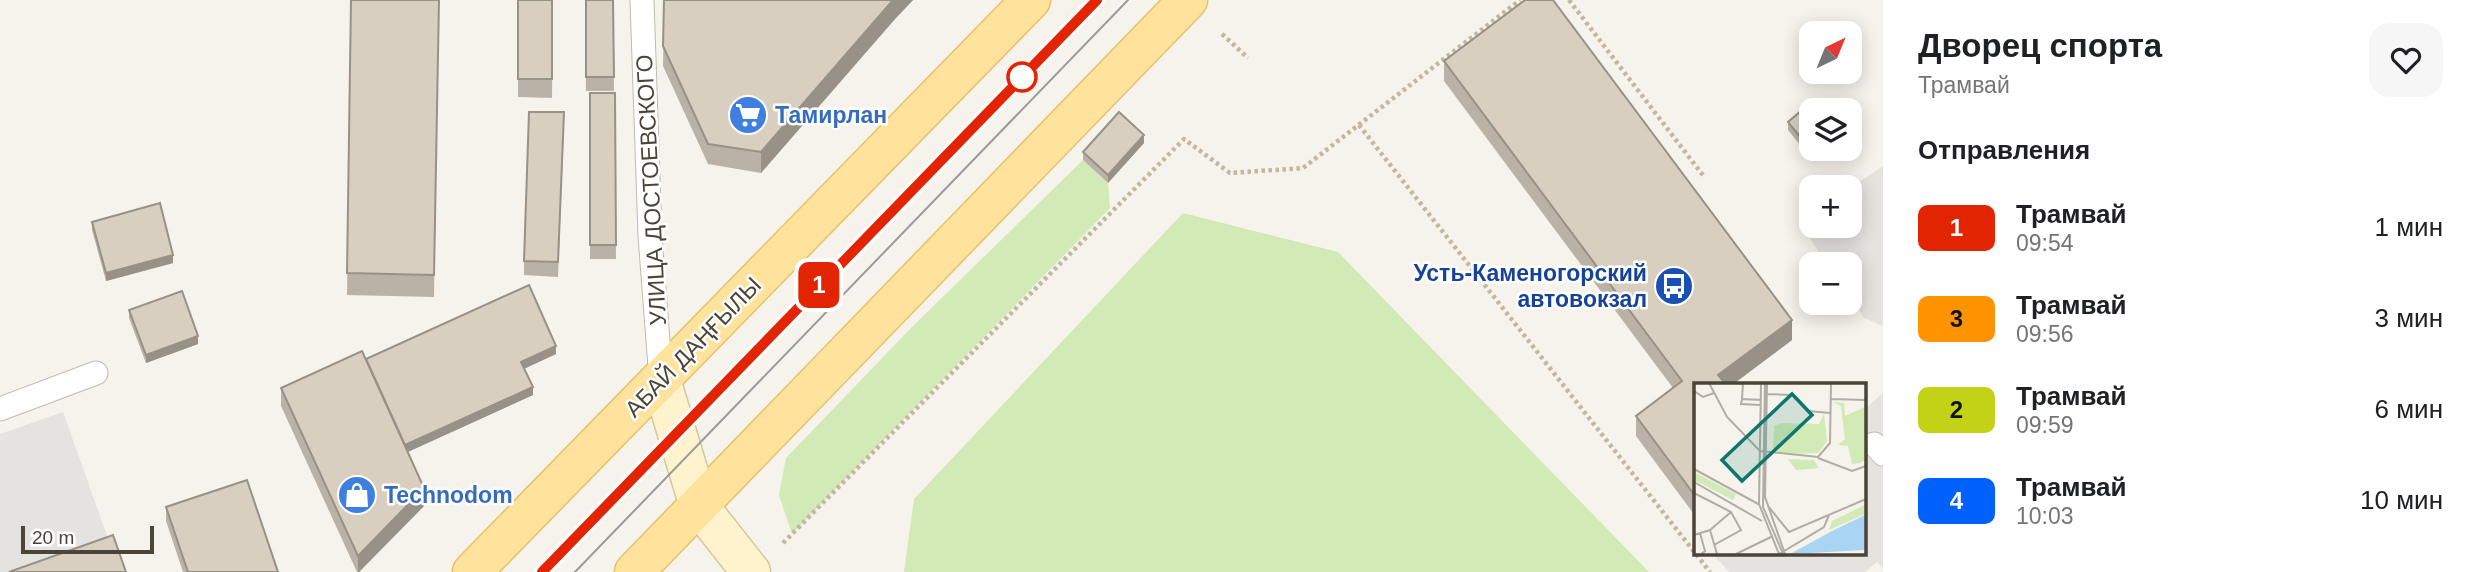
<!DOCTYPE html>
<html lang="ru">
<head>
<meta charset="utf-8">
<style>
	:root { --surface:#fff; --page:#f6f6f6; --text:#202124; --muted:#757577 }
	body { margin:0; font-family:Helvetica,sans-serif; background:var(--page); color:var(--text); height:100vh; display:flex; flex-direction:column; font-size:26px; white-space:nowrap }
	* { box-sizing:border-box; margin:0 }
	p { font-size:23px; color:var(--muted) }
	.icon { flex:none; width:38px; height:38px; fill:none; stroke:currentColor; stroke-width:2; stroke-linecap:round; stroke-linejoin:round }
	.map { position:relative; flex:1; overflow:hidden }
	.drawer { display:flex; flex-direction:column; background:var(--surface); width:595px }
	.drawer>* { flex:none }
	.badge { padding:0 14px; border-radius:10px; font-size:24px; line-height:46px }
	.needle { width:46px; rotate:43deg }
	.fabs { position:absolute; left:1799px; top:21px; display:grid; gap:14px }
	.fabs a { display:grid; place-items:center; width:63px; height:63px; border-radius:14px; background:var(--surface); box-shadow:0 4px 18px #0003; font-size:35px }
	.scale { position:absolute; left:21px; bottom:18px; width:133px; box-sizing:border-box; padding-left:7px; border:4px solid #4b4439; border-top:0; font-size:19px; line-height:24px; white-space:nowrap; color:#4b4439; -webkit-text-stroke:5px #fff; paint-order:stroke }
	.map>.badge { position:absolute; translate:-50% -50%; box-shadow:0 0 0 4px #fff }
	h2 { padding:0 35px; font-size:26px; line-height:63px }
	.round { display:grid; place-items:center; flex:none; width:74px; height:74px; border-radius:21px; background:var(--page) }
	.head { display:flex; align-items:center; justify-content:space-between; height:119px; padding:0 35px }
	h1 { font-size:33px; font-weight:700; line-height:52px }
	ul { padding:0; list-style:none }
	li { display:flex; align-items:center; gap:21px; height:91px; padding:0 35px }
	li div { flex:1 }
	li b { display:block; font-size:26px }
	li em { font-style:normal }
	li .badge { min-width:77px; font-weight:700; text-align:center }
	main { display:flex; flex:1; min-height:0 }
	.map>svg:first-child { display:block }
</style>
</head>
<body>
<main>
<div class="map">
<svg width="1883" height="572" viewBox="0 0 1883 572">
	<rect width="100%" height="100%" fill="#f6f3ec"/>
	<path fill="#d2eab5" d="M1083,160L1108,183L1110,208L792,534L779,495L786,458L912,327Z
		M1183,213L1338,252L1649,572H904L914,499Z"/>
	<path fill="#e5e3e0" d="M1883,166V326L1864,318L1850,297V264H1827L1799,222L1811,213V226H1850V188Z
		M1883,393V568L1877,562L1865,572H1729L1712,553H1864V410Z
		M63,412L110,544L30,572H0V434Z"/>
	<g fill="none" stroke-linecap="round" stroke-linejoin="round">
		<defs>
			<path id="lane" d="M642,0L650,236L661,380
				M0,409L96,373
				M1874,444L1883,454"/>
			<path id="secondary" d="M661,380L699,506L751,572"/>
			<path id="primary" d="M472,572L1031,0
				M634,572L1188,0"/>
		</defs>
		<use href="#lane" stroke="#c2bbae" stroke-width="25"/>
		<use href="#secondary" stroke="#d6c79b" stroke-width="41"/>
		<use href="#primary" stroke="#e6c16a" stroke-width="41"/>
		<path stroke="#c4b79f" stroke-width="4.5" stroke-dasharray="3.5 3.5" stroke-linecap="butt" d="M1569,0L1705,178
			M1222,34L1248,58
			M1359,125L1710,572
			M783,543L1184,139L1230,173L1303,168L1520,0"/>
		<use href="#lane" stroke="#fff" stroke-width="23"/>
		<use href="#secondary" stroke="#fff3cd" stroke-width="38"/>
		<use href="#primary" stroke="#ffe39c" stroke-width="38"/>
		<path stroke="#9a9a9a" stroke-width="2" d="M542,572L1097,0
			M575,572L1128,0"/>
	</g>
	<path fill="#bab2a6" d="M351,0H439L434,297L347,295Z
		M518,0H553L552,98L518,97Z
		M585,0H613L614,91H586Z
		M664,0H913L895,19L761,173L708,164L663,66Z
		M1444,61L1792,340L1732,385H1696V517L1636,436V416L1673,388L1444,81Z
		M590,93H615L616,259H590Z
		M1811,110V146L1805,151L1788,130V122Z
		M564,127L558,277L524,275V261Z
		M1144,143L1108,183L1083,160V152Z
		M92,222L173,263L106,281L92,230Z
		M129,310L198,344L146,363L129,318Z
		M556,354L524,369L533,395L408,452L424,506L359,572H357L281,406V388L366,359Z
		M166,507L278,572H183L166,521Z"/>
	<path fill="#979187" d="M893,0H913L895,19L761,173V152Z
		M1144,135V143L1108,183V175Z
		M1811,138V146L1805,151V143Z
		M173,255V263L106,281V273Z
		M1792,320V340L1732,385H1718V375Z
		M198,336V344L146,363V355Z
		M556,346V354L521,370V362Z
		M533,387V395L401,455V447Z
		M424,488V506L359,572H358V556Z"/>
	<path fill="#d8cfc1" stroke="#979187" stroke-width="2" d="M351,0H439L434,275L347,273Z
		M518,0H552V79H518Z
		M586,0H613L614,77H586Z
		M664,0H893L761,152L708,144L663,46Z
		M1525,0H1553L1792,320L1718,375L1726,385H1696V497L1636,416L1682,381L1444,61Z
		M590,93H615L616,245H590Z
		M1814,100L1823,110H1811V138L1805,143L1788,122Z
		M529,112H564L558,262L524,261Z
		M1119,112L1144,135L1108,175L1083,152Z
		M160,203L173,255L106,273L92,222Z
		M529,285L556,346L521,362L533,387L405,445L366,359Z
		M182,291L198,336L146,355L129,310Z
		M362,351L424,488L358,556L281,388Z
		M247,480L278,572H188L166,507Z
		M113,535L126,572H9Z"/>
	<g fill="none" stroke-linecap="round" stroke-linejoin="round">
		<defs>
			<path id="line" d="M542,572L1097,0"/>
		</defs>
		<use href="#line" stroke="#fff" stroke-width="16"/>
		<use href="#line" stroke="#e32400" stroke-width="10"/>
	</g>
	<defs>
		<symbol id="supermarket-disc" viewBox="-11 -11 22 22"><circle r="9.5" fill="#3f7fe0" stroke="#fff"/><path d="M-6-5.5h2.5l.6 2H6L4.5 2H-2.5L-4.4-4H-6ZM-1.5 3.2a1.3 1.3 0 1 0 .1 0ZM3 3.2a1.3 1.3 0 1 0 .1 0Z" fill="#fff"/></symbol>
		<symbol id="bus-disc" viewBox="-11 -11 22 22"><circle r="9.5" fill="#1a4fb4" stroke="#fff"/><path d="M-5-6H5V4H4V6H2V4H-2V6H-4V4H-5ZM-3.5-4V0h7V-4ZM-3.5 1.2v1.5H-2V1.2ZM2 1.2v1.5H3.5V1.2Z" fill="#fff"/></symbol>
		<symbol id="shop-disc" viewBox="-11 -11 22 22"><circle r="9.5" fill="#3f7fe0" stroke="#fff"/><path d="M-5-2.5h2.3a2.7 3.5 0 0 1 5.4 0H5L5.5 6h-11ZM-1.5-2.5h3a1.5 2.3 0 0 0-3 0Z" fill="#fff"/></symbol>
	</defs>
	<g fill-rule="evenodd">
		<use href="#supermarket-disc" x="726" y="93" width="44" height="44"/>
		<use href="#bus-disc" x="1652" y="264" width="44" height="44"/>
		<use href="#shop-disc" x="335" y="473" width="44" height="44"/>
	</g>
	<circle fill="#fff" stroke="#e32400" stroke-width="3.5" cx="1022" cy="77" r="14"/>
	<g text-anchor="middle" stroke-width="5" stroke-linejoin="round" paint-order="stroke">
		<g font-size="23" font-weight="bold" fill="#366cbe" stroke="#fff" text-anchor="start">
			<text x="775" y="123">Тамирлан</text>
			<text x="384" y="503">Technodom</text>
		</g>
		<g font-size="23" fill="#4b4439" stroke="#fff">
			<text transform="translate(651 190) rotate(-93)" y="8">УЛИЦА ДОСТОЕВСКОГО</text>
			<text transform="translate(693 347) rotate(-46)" y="8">АБАЙ ДАҢҒЫЛЫ</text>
		</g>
		<g font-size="23" font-weight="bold" fill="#164399" stroke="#fff" text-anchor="end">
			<text x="1647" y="281">Усть-Каменогорский<tspan x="1647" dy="26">автовокзал</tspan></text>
		</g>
	</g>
	<g transform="translate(1694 383)">
		<rect width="172" height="172" fill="#f6f3ec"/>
		<path d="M139,19L150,20L151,33L171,24V77L166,80L158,81L154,63L144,62L151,56L147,23ZM130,31L133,58L124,70L85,71L79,64L80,43L87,40L125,41ZM94,76L120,77L125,85L102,87ZM0,89L42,111L39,117L0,97ZM171,122V131L135,147L138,138Z" fill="#d2eab5"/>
		<path d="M171,132V167L96,171L138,148Z" fill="#a9d4f2"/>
		<path fill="none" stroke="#b2ada4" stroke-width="2" d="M15,0L33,34L66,68L124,74L136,60L137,0M49,0L48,16L67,17M67,0L65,121L85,171L130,144L135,132M71,0L69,124L89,171M73,0L71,114L91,171M0,8L9,14L20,10M73,11L97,12M48,16L47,21L67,22M137,16L172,17M114,28L136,30M124,75L158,88L172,83M0,86L66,122M0,99L68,138M0,110L37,129L47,147L20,162M74,123L95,149L172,116M16,147L23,171M6,150L11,168L7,171M0,152L16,147L37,129M42,171L77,154"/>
		<path fill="#0f766e" fill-opacity="0.15" stroke="#0f766e" stroke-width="3.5" d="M98,11L118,32L48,98L28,77Z"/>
		<rect width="172" height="172" fill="none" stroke="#4b4439" stroke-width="3.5"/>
	</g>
</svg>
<div class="fabs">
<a><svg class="needle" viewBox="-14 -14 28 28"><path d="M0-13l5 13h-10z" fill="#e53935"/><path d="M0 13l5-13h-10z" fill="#757577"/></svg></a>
<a><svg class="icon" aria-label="layers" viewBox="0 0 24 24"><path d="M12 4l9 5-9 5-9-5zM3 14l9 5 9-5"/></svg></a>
<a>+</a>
<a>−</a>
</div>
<div class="scale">20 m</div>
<b class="badge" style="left:819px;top:285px;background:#e32400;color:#fff">1</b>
</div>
<section class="drawer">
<div class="head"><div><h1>Дворец спорта</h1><p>Трамвай</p></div><a class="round"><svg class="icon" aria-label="heart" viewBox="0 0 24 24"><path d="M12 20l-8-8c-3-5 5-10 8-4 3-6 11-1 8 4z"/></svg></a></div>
<h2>Отправления</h2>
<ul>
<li><span class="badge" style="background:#e32400;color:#fff">1</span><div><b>Трамвай</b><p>09:54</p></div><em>1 мин</em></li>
<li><span class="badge" style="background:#ff9300;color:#111">3</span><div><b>Трамвай</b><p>09:56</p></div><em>3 мин</em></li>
<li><span class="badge" style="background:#c3d117;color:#111">2</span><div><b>Трамвай</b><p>09:59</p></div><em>6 мин</em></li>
<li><span class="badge" style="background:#0061ff;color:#fff">4</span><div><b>Трамвай</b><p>10:03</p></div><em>10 мин</em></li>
</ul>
</section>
</main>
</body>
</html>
